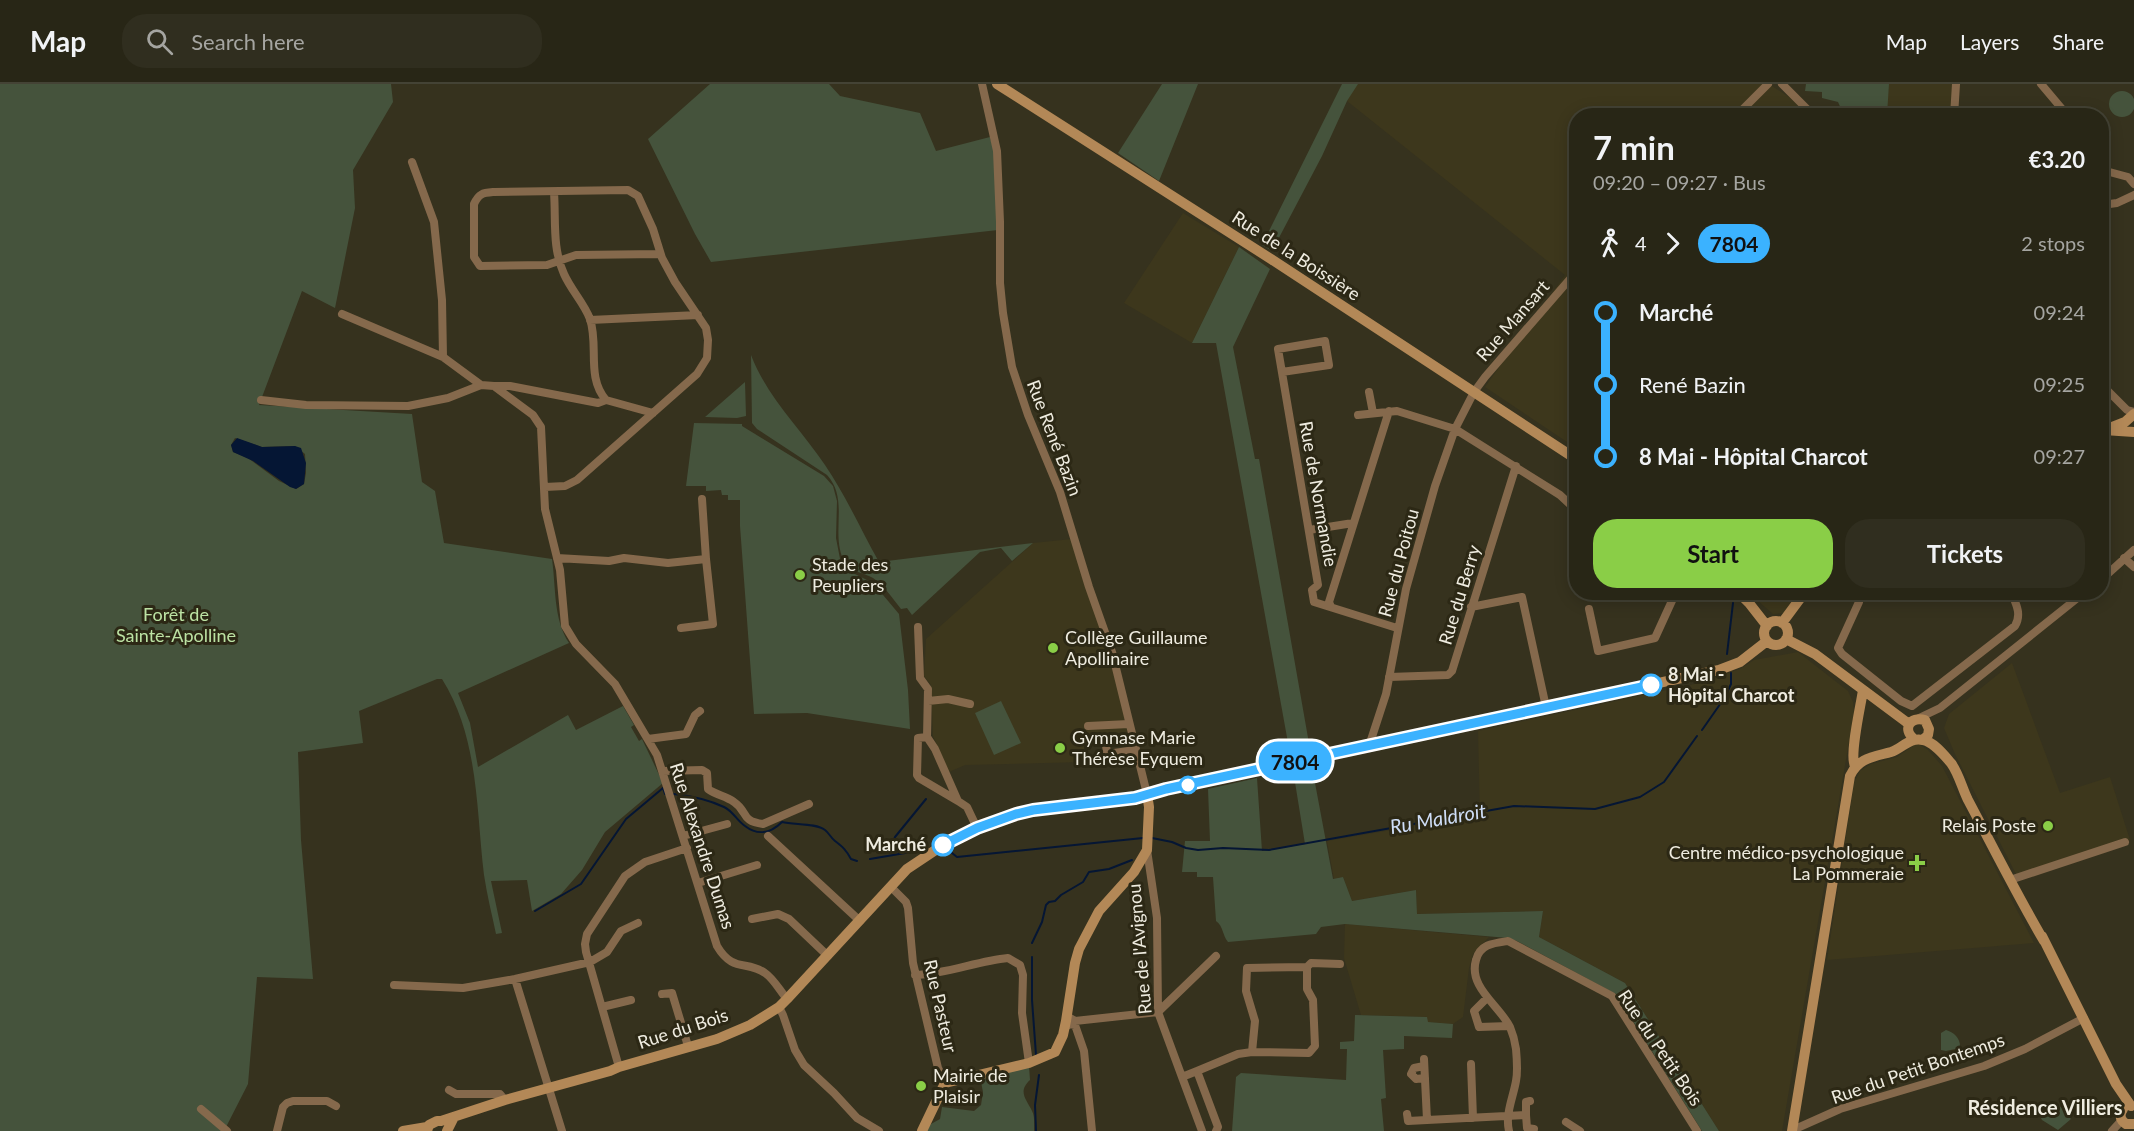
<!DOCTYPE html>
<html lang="en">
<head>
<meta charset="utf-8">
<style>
	:root { --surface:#282616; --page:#302e1f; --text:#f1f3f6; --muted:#a5a5a1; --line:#444335; --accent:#8ace47 }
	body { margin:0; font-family:Lato,sans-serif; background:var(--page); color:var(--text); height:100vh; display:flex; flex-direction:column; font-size:22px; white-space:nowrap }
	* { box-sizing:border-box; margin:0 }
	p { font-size:20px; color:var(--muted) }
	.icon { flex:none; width:33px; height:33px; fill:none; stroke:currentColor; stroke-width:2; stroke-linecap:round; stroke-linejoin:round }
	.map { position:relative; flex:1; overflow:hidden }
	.drawer { position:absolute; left:1569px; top:24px; width:540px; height:492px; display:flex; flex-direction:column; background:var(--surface); border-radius:24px; box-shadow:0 3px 15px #0003,0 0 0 2px var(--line) }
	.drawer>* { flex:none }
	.badge { padding:0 12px; border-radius:20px; font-size:21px; line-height:39px }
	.map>.badge { position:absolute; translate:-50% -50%; box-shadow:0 0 0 3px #fff }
	.legs { display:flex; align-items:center; gap:9px; height:66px; padding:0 24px; font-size:20px }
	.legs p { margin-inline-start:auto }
	.head { display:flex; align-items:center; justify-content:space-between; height:102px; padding:0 24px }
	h1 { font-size:33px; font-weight:700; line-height:45px }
	.button { display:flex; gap:12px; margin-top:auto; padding:12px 24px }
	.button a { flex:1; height:69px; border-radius:24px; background:var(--accent); color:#111; font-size:24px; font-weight:700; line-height:69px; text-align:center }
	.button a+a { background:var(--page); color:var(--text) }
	ul { padding:0 24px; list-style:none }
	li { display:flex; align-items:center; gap:21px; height:72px; font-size:22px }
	li i { display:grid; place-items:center; width:9px; height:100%; margin:0 8px; background:currentColor }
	li i::after { content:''; width:15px; height:15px; margin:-8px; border:4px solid; border-radius:50%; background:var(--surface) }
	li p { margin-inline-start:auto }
	li:first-child i { background:linear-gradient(#0000 50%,currentColor 0) }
	li:last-child i { background:linear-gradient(currentColor 50%,#0000 0) }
	header { display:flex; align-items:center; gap:36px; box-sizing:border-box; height:84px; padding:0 30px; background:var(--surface); border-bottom:2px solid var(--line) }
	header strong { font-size:28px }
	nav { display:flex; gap:33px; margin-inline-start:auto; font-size:21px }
	.search { width:420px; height:54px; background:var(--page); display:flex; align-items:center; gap:15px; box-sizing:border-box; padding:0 21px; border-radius:24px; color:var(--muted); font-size:22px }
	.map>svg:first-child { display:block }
</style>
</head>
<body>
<header>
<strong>Map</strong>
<div class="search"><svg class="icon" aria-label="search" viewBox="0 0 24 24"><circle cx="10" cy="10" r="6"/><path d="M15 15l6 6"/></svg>Search here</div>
<nav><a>Map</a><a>Layers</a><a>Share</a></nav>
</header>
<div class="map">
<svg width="2134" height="1047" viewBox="0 0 2134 1047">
	<rect width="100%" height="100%" fill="#36321e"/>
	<path fill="#3d371c" d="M1355,0H1769L1789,13L1808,31L1576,32V364L1485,303L1565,191L1347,17Z
		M1889,0H1953L1951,31L1844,32L1843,29L1886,31Z
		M1183,129L1239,163L1192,259L1124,219Z
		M1072,455L1110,576L1129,648L1085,652L1084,678L965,681L949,688L933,652L931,601L924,592L926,555L1033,459Z
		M1749,509H1799L1784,529L1773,530Z
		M1798,568L1848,607L1853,618L1854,629L1782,1047H1719L1625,899L1539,853L1543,827L1417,830L1416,806L1352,817L1343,793L1334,795L1327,757L1480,731L1478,647L1695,600L1740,585L1754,576Z
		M2012,579L2060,709L2110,693L2130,756L2018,794L1955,670L1944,644L1949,630Z
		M1917,659L1928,666L1942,682L2034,859L1827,876L1854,699L1860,687L1871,680L1897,673Z
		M1345,840L1489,853L1473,870L1469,884L1463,933L1453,940L1427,938V933L1361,931L1344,874Z"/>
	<path fill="#45533c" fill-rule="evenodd" d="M0,0H391L393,18L353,86L355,124L335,224L302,207L259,321L412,330L422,398L435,407L444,459L552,475C556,502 553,535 569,559L458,609L470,639L478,683L568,631L576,646L623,622L634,641L631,643L639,657L642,655L663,699L605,748L582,786L561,810L532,827L527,796L491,797L502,849L496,850C492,831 487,811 484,791C476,725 479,654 442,595H437L359,627L363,659L298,668L301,756L313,895L257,893L248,1000L224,1047H0ZM235,354L262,363L295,362L305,370L306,389L304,400L296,405L279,397L248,374L233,368L231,361Z
		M710,0H829L840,12L920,29L936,67L990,53L994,67L998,146L711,178L695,150L648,55Z
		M1162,0H1198L1159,97L1118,69Z
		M1342,0H1358L1347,17L1322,72L1272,167L1262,161Z
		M1806,0H1889L1887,31L1843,29L1838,18L1822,14V8L1805,7Z
		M2109 20a13 13 0 1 1 26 0a13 13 0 1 1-26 0Z
		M1239,163L1270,185L1233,263L1255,375H1259L1310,665L1290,670L1216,259H1192Z
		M751,271C767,313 800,344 825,381C846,412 861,446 879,478L1033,459L1012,477L1001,464L980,468L912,531L907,524L901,525C893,515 884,501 873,494C863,488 848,488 843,475C831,447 849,415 827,391L757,345L752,339Z
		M745,298L746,332L737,334L705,333Z
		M694,339L742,340V342L824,392L833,402L837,417L836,454L841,480L847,486L873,499L899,530L908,606L910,645L807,629L754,630L740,442V416H728V411H722L721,406L706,407V402H686Z
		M1001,617L1021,659L994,671L975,629Z
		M1312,683L1333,795L1343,793L1352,817L1416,806L1417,830L1543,827L1539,853L1625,899L1719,1047H1702L1616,910L1517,857L1508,854L1345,840L1321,843L1316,850L1228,858C1222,851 1224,843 1216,837L1213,793H1197V788H1182L1185,757H1210L1208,705L1257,694L1262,767L1305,760L1293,686Z
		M1355,931L1427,933L1428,938L1453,940L1452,954L1404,952V965L1383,966L1386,1014L1381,1015L1384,1047H1232L1236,993L1241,989L1346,996L1347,965H1340V958L1354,957Z
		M1946,946C1954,948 1961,955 1960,964L1946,967L1941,966V949Z
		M1029,982L1030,996C1017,1008 1027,1016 1032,1027C1035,1032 1034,1041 1034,1047H926L931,1040L940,1035L942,1023L974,1027L981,1021L983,1008L980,993Z
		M2058,1020L2071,1035L2058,1046L2042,1036L2039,1030Z"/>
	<path fill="#051634" d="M237,354L262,363L295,362L301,364L306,379L304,400L296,405L290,403L253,377L233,368L231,361Z"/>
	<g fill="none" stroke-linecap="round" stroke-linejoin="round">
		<path stroke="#051634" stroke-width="2" d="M1727,570L1733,519
			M1726,611L1731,600V589
			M1702,646L1723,616
			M674,710C692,712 707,715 724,723C733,727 737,737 745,742C758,752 771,749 782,738C794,741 816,739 825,746C829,749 831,754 835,757C843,763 846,766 851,775L857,777
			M1152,754L1172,758L1186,764L1198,766L1223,764L1269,766L1514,722L1595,725L1640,713L1664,698L1697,652
			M947,765L957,773L1143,754
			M900,770L893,758L895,753L926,715
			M870,775L911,768
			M535,827L581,800L626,735L663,704L665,710H667
			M1032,859L1042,838L1046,821L1049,818L1055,817L1061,811L1083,798L1089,788L1109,785L1132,776
			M1032,873V916L1036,971
			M1036,1047L1035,1021L1039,991"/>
		<path stroke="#85694c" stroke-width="8" d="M982,0L997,67L1000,138V199L1003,229L1012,283L1028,331L1060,408L1089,503L1112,568L1147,710
			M1782,0L1814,32
			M2041,0L2068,32
			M1736,32L1768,0
			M1954,32L1956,0
			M412,78L434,138L442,216L443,273
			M2102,86L2128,93L2134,100
			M554,108C556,136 552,164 564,190C571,206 584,219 590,235C599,262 586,293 606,316
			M2102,121L2117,119L2134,111
			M342,230L443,273L481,301L494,302L533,331L541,343L545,425L560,486L565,542L576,560L615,600L657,671L717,862C733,889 747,876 765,889C774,895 780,907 787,915
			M590,236L698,231
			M1282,288L1329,281L1325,257L1278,265C1292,344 1305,423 1318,501L1312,506L1314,518L1397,544
			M2102,301L2127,326L2134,328
			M494,302H510L598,319L606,316
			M1369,308L1373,329
			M261,316L306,321L408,322L448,314L481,301
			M606,316L653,329
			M1358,331L1397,327L1455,345L1560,411L1576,426
			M545,403L565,402L577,396L697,290L707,274L708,256L706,244L675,198L662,174L653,145L638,112L628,106L494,108C483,109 479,109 474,120V173L480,182L547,181L576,171L660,170
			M1309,446L1353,439
			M557,474L609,477L624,474L668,479L706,475L702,415
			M2124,474L2134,483
			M2102,495L2134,466
			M1859,518L1838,564L1842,570L1901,617L1912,622L2015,542C2022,530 2016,520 2011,508
			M1331,523L1329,518L1389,327
			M1471,523L1522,513L1546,623
			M1589,525L1598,567L1655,554L1676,508
			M918,543L920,594L928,605L927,653
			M681,544L713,540L706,475
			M1389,593L1448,591L1452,587L1516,382
			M928,617L948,615L970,620
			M1919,634L1940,624L2085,508
			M1088,642L1129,640
			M927,653L935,665L958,717L919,694L917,691L918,654Z
			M648,655L686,650L695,631L700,627
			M1106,661L1107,670
			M1369,662L1386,610L1406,505L1435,402L1455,345L1474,308L1485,293L1576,188
			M1108,677L1107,670L1135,666
			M663,687L702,686L707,689L708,705C716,711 726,712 734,718C749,728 740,737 763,740L809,720
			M958,717L967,723L977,744
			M683,752L727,740
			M768,752L860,837
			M1147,766L1157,834L1158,928L1182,993
			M2010,796L2125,758
			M698,799L757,781
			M891,803L906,818L908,824L913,879L938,984L945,999
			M752,835L778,830L789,835L828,872
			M1307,883L1311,879L1340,880
			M915,891C947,890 977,877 1008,874L1020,881L1023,891L1022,929L1029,979
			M515,895L562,1047
			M394,901L463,904L515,895L590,878L607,868L621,847L638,839
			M662,910L672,909L688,962
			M1487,914L1474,927L1479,943L1509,942
			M602,923L631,916
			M779,923L783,931L795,966L804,981L834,1009L857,1034L879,1047
			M1158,928L1216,872
			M1070,934L1075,937L1158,928
			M1065,943L1070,940L1075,941L1084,967L1092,1047
			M1424,975L1427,1036L1526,1031V1018L1530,1017
			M1471,980L1473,1034
			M1424,982L1414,984L1411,990L1416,995L1425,994
			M619,983L586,868L585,860L587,850L625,792L645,778L687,764
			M1197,987L1238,970L1252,968L1309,969L1315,962L1313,916L1307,905V883L1247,884L1246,907L1255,937L1252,968
			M449,1006L456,1010H500L505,1016
			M201,1025L227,1047
			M1407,1030L1408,1037L1427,1036
			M1526,1031L1527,1044L1534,1045
			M1566,1038L1580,1047
			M1793,1046L1840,1025L1984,982L2025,965L2084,934
			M277,1047L283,1023L287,1019L293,1017H327L336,1022
			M1202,1047L1182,993L1197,987L1218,1043L1216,1047
			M1509,1047C1505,1030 1513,1014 1516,997C1518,987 1517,976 1516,965C1515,958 1513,950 1510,943C1499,921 1468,903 1476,876C1480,860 1494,859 1508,857L1612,912L1697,1047
			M2112,1047L2122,1036"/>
		<path stroke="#b38857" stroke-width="10" d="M997,0L1271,175L1576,375
			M2104,346L2134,348
			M2102,347L2125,338L2134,330
			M1738,508L1749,519L1767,542
			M1764 549a12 12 0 1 1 24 0a12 12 0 1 1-24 0Z
			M1782,539L1805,508
			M1786,555L1815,570L1909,640
			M1914,655C1902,645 1910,632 1925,636L1929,645L1928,651L1923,656
			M1855,682C1849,671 1861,621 1863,606
			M2042,852L2116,1000L2131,1022
			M2123,1025C2119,1031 2120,1036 2126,1040H2134
			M403,1047L427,1043
			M427,1047L429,1041L437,1037H441L505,1016L610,987L619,983L717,955L750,941L779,923L787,915L907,785L943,761L977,744L1016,730L1033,727L1135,714L1166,705L1719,586L1740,578L1767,557
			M447,1047L454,1033
			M922,1047L945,999L1029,979L1055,968L1063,951L1066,937L1075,879L1079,865L1099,827L1134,788L1147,766L1149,723L1147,710
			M1792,1047L1850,692C1858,674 1873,673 1891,668C1903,664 1909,653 1923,656C1934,658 1944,671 1951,679C1959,690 1962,704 1968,716C1993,763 2017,811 2044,857"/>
	</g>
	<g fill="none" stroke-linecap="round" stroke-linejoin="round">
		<defs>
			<path id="line-1" d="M943,761L977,744L1016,730L1033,726L1135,714L1166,705L1651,601"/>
		</defs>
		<use href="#line-1" stroke="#fff" stroke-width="14"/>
		<use href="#line-1" stroke="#3bb2ff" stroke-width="9"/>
	</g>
	<g fill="#8ace47" stroke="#2c2815" stroke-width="2">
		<circle cx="800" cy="491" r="6"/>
		<circle cx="1053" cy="564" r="6"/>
		<circle cx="1060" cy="664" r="6"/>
		<circle cx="2048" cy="742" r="6"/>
		<path d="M1914 770h6v6h6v6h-6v6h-6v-6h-6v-6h6z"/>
		<circle cx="921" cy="1002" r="6"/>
	</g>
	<g fill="#fff" stroke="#3bb2ff" stroke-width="3">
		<circle cx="1651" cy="601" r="10"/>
		<circle cx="1188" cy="701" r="8"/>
		<circle cx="943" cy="761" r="10"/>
	</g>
	<g text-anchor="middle" stroke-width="6" stroke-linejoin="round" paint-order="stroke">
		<g font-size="18" fill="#efece0" stroke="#2c2815">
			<text transform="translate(1296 172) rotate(33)" y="6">Rue de la Boissière</text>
			<text transform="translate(1513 237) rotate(-49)" y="6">Rue Mansart</text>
			<text transform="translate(1054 354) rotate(69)" y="6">Rue René Bazin</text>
			<text transform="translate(1318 410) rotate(80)" y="6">Rue de Normandie</text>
			<text transform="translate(1399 479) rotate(-75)" y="6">Rue du Poitou</text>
			<text transform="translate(1460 511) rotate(-73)" y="6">Rue du Berry</text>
			<text transform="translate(702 762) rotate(72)" y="6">Rue Alexandre Dumas</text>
			<text transform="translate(1140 865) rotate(-95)" y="6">Rue de l'Avignou</text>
			<text transform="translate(940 922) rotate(77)" y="6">Rue Pasteur</text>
			<text transform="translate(683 945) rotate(-18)" y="6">Rue du Bois</text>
			<text transform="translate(1660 964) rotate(56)" y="6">Rue du Petit Bois</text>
			<text transform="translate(1918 985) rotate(-19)" y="6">Rue du Petit Bontemps</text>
		</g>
		<g font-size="18" fill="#efece0" stroke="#2c2815" text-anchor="start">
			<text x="812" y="487">Stade des<tspan x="812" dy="21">Peupliers</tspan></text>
			<text x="1065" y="560">Collège Guillaume<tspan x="1065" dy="21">Apollinaire</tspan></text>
			<text x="1072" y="660">Gymnase Marie<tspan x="1072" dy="21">Thérèse Eyquem</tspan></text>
			<text x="2036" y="748" text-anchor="end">Relais Poste</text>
			<text x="1904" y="775" text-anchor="end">Centre médico-psychologique<tspan x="1904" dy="21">La Pommeraie</tspan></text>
			<text x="933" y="998">Mairie de<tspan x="933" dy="21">Plaisir</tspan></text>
		</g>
		<g font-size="18" fill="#bce2a3" stroke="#2c2815">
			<text x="176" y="537">Forêt de<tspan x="176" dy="21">Sainte-Apolline</tspan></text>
		</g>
		<g font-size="18" font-weight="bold" fill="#efece0" stroke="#2c2815" text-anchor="start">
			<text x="1668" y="597">8 Mai -<tspan x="1668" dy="21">Hôpital Charcot</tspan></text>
			<text x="926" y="767" text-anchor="end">Marché</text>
		</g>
		<g font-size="20" font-style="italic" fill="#cfdef7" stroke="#2c2815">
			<text transform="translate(1438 735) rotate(-10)" y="7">Ru Maldroit</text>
		</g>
		<g font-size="20" font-weight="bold" fill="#efece0" stroke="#2c2815">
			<text x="2045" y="1031">Résidence Villiers</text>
		</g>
	</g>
</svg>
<b class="badge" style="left:1295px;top:677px;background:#3bb2ff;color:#111">7804</b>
<section class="drawer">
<div class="head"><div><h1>7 min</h1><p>09:20 – 09:27 · Bus</p></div><b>€3.20</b></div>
<div class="legs"><svg class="icon" aria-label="walk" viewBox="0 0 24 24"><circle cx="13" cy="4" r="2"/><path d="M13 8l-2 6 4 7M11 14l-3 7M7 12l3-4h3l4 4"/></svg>4<svg class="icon" aria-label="forward" viewBox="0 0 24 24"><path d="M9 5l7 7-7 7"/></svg><b class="badge" style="background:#3bb2ff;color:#111">7804</b><p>2 stops</p></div>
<ul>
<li><i style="color:#3bb2ff"></i><b>Marché</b><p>09:24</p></li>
<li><i style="color:#3bb2ff"></i><span>René Bazin</span><p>09:25</p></li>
<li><i style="color:#3bb2ff"></i><b>8 Mai - Hôpital Charcot</b><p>09:27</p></li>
</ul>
<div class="button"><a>Start</a><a>Tickets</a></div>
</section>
</div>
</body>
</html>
